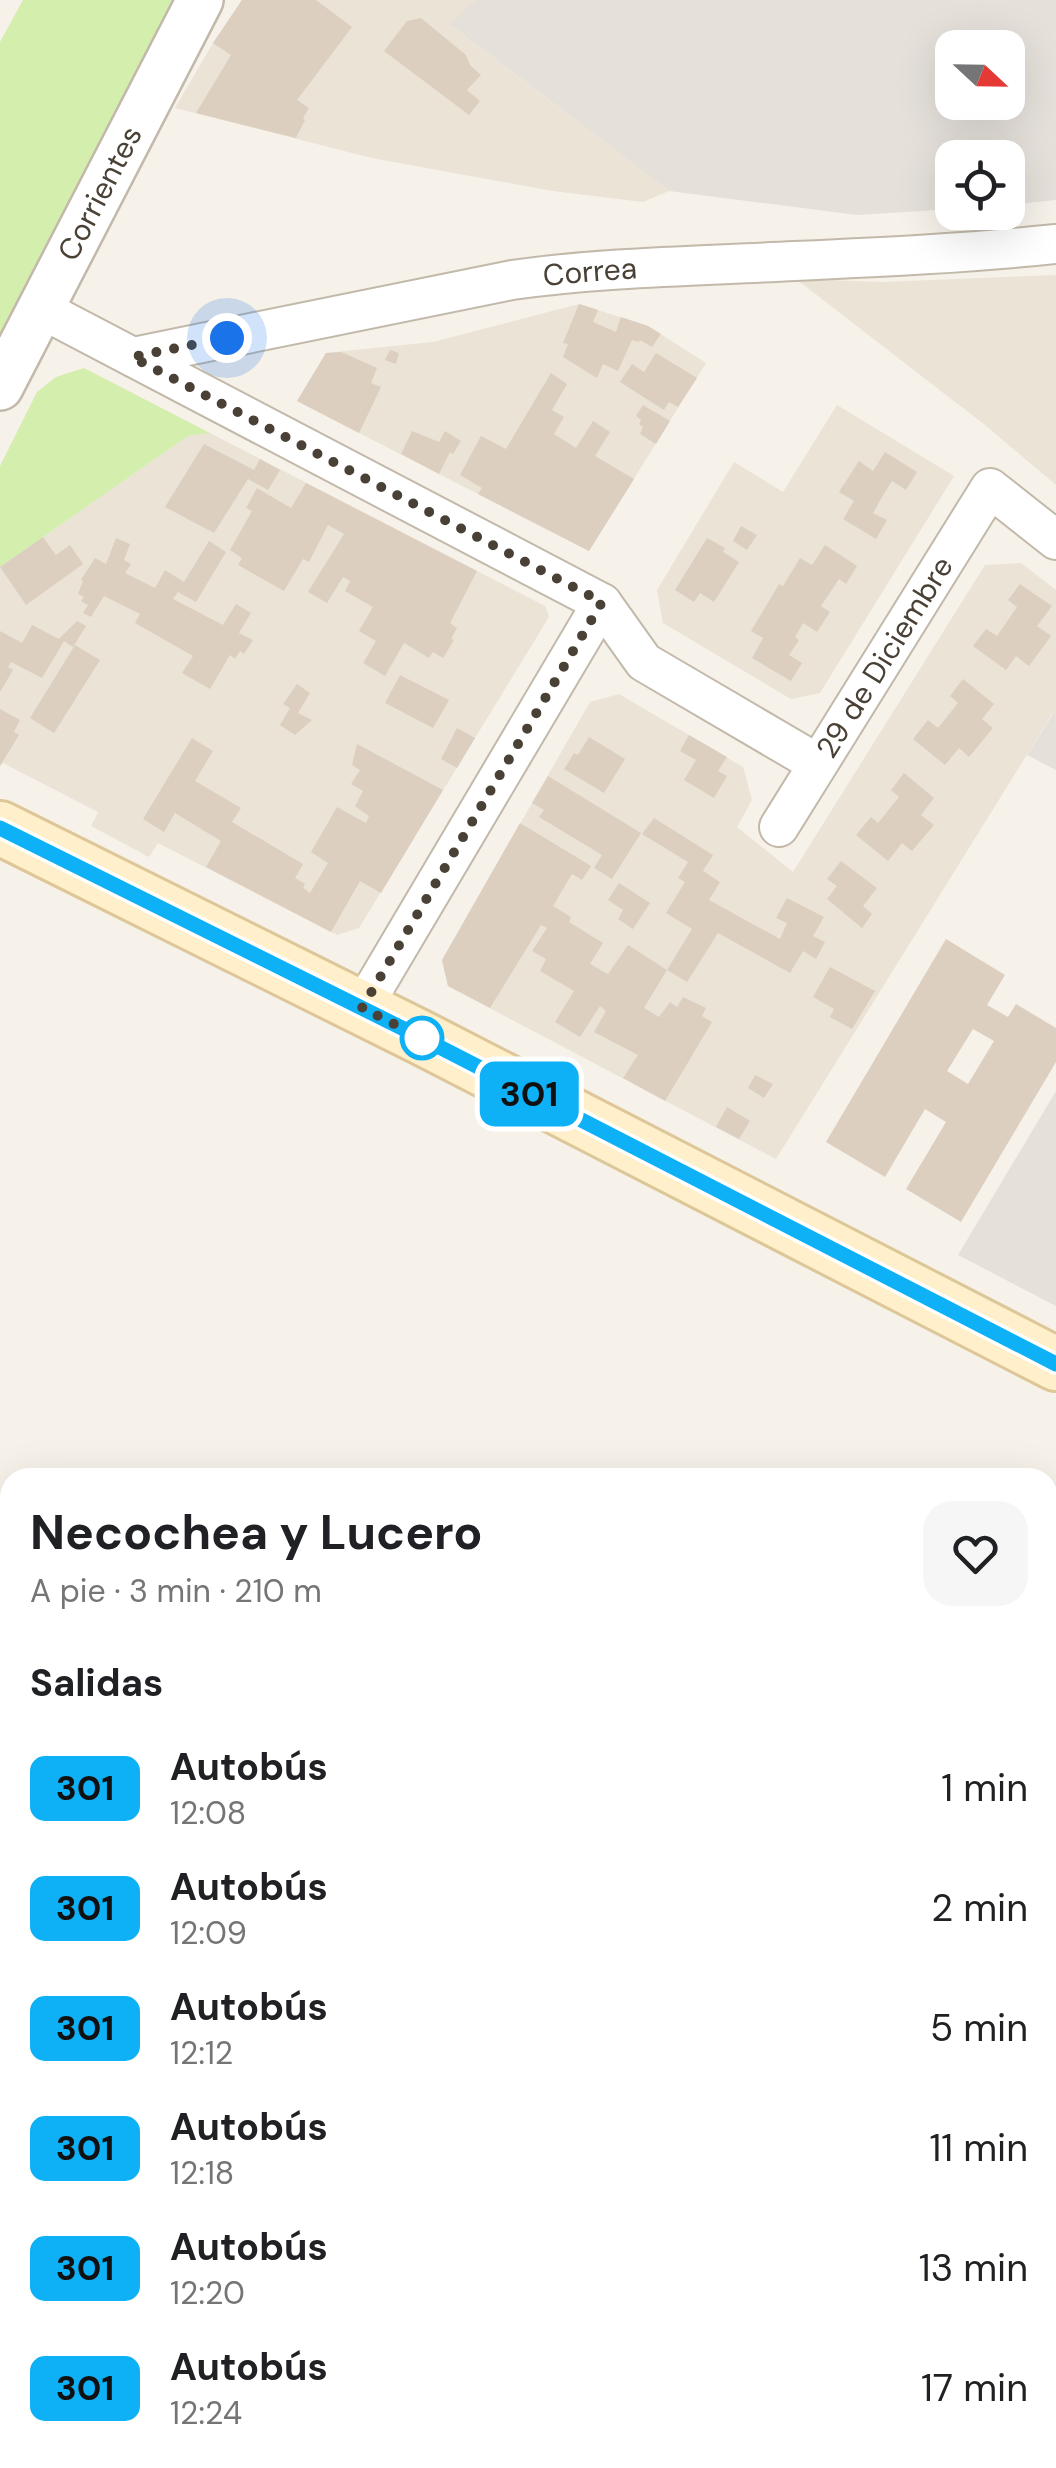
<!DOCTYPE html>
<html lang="es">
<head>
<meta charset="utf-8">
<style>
	:root { --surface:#fff; --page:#f6f6f6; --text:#202124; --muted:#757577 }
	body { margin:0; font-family:"DM Sans",sans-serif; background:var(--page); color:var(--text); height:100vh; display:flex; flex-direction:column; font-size:38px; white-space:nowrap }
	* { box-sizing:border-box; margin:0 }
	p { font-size:32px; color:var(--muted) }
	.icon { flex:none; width:55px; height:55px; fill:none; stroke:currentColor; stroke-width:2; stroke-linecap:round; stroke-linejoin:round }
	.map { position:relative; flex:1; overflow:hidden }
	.drawer { position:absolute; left:0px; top:1468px; width:1058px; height:1002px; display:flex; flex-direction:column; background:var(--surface); border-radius:30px 30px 0 0; box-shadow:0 10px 40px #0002 }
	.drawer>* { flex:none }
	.badge { padding:0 20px; border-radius:15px; font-size:35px; line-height:65px }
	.needle { width:65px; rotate:112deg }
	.controls { position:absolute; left:935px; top:30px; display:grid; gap:20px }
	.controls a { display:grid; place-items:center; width:90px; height:90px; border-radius:20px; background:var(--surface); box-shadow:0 10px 40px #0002; font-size:50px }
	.you { position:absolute; width:50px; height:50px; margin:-25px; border:8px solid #fff; border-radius:50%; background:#1a73e8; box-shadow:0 0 0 15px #1a73e833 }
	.map>.badge { position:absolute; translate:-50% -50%; box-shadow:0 0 0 5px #fff }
	h2 { padding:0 30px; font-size:38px; line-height:90px }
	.round { display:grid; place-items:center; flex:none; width:105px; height:105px; border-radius:30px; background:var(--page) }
	.summary { display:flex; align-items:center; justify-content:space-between; height:170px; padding:0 30px }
	h1 { font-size:48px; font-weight:700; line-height:75px }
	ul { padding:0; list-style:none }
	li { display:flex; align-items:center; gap:30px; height:120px; padding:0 30px }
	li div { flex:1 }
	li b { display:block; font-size:38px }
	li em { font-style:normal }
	li .badge { min-width:110px; font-weight:700; text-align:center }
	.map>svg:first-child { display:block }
</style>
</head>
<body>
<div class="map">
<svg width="1056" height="2468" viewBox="0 0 1056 2468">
	<rect width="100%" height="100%" fill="#f6f1e9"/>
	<path fill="#eae3d6" d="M242,0H476L450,25L669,191L643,202L553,191L372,158L175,108L213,43Z
		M1056,275V485L985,425L796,279L883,282Z
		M579,304L648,326L706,363L589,551L297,401L326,353L433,342Z
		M837,405L954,476L820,693L791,699L663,623L657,590L734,462L783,492Z
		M210,433L545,606L549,617L359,928L337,935L158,843L149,857L91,826L98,812L3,763L0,766V567L188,436Z
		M1021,563L1056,590V716L1052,714L1046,724L776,1159L448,986L442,960L590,702L619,694L743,767L752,800L737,827L793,872L985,565Z"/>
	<path fill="#e5e0da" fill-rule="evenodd" d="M476,0H1056V200L1008,205V158H952V209L857,215L669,191L449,24ZM952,48H1008V102H952Z
		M1053,714L1056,716V770L1027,755Z
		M1056,1091V1306L958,1255Z"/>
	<path fill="#d4eeae" d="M23,0H175L0,334V42Z
		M84,368L210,433L188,436L0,567V466L37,392L56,377Z"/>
	<path fill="#dccfc0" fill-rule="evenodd" d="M242,0H316L352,27L297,100L309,108L303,118L305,120L296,138L196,113L231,55L213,43Z
		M421,18L466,55L470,65L481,75L467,90L480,101L469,115L384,51L407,21Z
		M579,304L598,310L593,322L616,332L621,317L648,326L661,334L652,347L640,340L639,342L632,340L618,371L603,364L597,378L563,357L568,344L563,343Z
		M390,350L399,353L396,364L385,360Z
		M341,352L377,368L371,383L381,387L359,433L297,401L326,353Z
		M656,353L697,378L678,407L669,402L664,410L620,382L632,364L644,372Z
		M551,373L567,384L552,410L564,417L554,434L576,448L593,421L610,432L595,456L634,479L589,551L478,494L482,488L460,475L481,436L506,449Z
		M643,405L670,421L656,444L640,434L643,427L639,424L641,420L636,416Z
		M412,431L439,442L445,431L461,441L453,454L450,452L439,474L401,454Z
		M204,444L254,470L260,459L280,470L268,490L248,479L214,533L165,507Z
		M885,452L917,472L906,490L892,481L882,497L873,513L887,520L876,539L843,519L854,501L839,492L859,461L873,471Z
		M306,483L477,571L450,623L457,628L451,639L454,640L443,658L433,652L429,658L404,643L385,676L363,663L376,641L359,631L373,607L345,591L350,581L343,577L327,603L308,592L344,534L328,525L309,562L303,559L284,591L238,565L242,558L230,550L252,511L246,508L257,488L291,508Z
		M741,526L757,535L747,550L733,541Z
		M43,537L56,555L70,545L83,564L26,605L0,567Z
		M116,538L130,544L124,560L131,564L125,573L155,588L165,570L184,582L209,541L226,552L196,602L178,592L173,599L223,625L236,604L251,613L239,633L253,640L244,654L240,651L235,659L230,655L210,689L182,673L193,656L135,623L140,614L104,596L91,617L83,613L88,605L81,601L84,597L78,594L83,581L81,580L95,558L106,564Z
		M707,538L725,548L723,552L739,562L714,602L700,593L694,602L675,590Z
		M825,545L857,566L846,584L839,579L821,606L830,612L817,632L803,623L795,637L799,640L789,655L802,663L791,681L752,658L763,638L751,631L779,584L783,586L800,558L812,565Z
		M1020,584L1052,606L1037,626L1051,636L1029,666L1016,656L1006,670L973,646L986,629L997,636L1017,607L1008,600Z
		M77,621L86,626L73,647L64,641L42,678L11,662L8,667L13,670L0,692V631L22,643L32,625L59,639Z
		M75,645L100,660L54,733L30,718Z
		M400,675L449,700L433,728L385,703Z
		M963,679L994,704L982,719L993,728L969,757L959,748L945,765L913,739L928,720L938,728L958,703L950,696Z
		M297,684L310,693L298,713L312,720L295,735L280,725L290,708L283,704Z
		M0,709L20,720L14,732L19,735L0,766Z
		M457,728L475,738L457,768L441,759Z
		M689,735L727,757L718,771L727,776L714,798L684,780L696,760L680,751Z
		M589,737L625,759L604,793L564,769L574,753L578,755Z
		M192,738L213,751L195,781L241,808L232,822L303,864L295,878L305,884L303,888L310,893L328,863L311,852L337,807L366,823L369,816L355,806L363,791L351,784L360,770L352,765L357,744L443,790L381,893L360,881L331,932L206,867L221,841L175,813L164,832L143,819Z
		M904,773L934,798L921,815L934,825L912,851L902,843L888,861L856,835L871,817L878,823L899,797L891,790Z
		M548,776L641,833L612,879L594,868L602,855L539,817L544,810L532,803Z
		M654,818L713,855L703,871L720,882L709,900L780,939L787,923L776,918L787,898L824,917L813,936L825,942L816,959L803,951L790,973L718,933L687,982L667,970L692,929L666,913L685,882L678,878L688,862L642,834Z
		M520,823L591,866L582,880L572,874L553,906L571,917L569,922L603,943L590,964L608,974L628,945L667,970L644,1008L659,1017L670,1002L677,1007L683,997L706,1008L702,1016L712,1022L665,1101L623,1078L638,1055L594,1032L606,1011L600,1006L580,1037L555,1022L574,991L540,971L546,959L532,951L547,928L541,925L490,1008L448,986L442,960Z
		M841,861L877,888L863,906L872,914L862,928L827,899L837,886L827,879Z
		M619,883L650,903L633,929L618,919L623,910L608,900Z
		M946,939L1005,975L987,1005L1008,1017L1016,1004L1056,1028V1062L961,1222L906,1189L946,1122L925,1109L885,1177L826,1142ZM973,1029L994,1041L968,1084L947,1071Z
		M830,967L875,991L852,1029L830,1017L834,1009L813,997Z
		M755,1075L773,1084L764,1098L748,1088Z
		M727,1107L750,1121L739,1139L716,1127Z"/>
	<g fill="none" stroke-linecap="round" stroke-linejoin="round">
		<defs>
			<g id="minor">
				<path d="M41,309L602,603L644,662L818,764"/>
				<path id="s1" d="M133,357L512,280C606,267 700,266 795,261C882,257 969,253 1056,244"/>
				<path id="s2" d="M779,827L990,488L1056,540"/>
				<path d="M362,1008L602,603"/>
				<path d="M928,2460L942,2468"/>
				<path d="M503,2468L508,2460"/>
				<path d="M895,2468L900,2460"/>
			</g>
			<g id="tertiary">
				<path id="s3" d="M0,387L200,0"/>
			</g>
			<path id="secondary" d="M0,828L422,1038L1056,1364"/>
		</defs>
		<use href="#minor" stroke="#c2b9aa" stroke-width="42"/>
		<use href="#tertiary" stroke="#c2b9aa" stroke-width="50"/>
		<use href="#secondary" stroke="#ddc697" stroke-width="58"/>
		<use href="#minor" stroke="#fff" stroke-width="38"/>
		<use href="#tertiary" stroke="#fff" stroke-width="45"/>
		<use href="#secondary" stroke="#ffefca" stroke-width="52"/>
	</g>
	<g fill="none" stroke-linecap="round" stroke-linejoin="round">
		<defs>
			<path id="line" d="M0,828L422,1038L1056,1364"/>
		</defs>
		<use href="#line" stroke="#fff" stroke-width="22"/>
		<use href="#line" stroke="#0eb1f5" stroke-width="15"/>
		<path stroke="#4a4136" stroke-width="10" stroke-dasharray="0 18" d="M227,338L132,357L602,602L362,1008L422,1038"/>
	</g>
	<circle fill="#fff" stroke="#0eb1f5" stroke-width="5" cx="422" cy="1038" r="20"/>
	<g text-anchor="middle" stroke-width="8" stroke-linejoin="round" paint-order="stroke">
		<g font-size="30" fill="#4a4136" stroke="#fff">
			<text dy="10" stroke="none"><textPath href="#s3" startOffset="218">Corrientes</textPath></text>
			<text dy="10" stroke="none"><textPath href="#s1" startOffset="465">Correa</textPath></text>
			<text dy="10" stroke="none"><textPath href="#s2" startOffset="200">29 de Diciembre</textPath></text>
		</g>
	</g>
</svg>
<div class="controls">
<a><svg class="needle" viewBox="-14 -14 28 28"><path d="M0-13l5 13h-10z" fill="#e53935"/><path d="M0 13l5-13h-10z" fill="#757577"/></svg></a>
<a><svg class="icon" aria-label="locate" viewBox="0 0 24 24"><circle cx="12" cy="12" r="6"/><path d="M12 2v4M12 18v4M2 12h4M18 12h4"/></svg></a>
</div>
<div class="you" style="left:227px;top:338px"></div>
<b class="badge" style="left:529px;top:1094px;background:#0eb1f5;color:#111">301</b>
<section class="drawer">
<div class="summary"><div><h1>Necochea y Lucero</h1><p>A pie · 3 min · 210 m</p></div><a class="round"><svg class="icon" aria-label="heart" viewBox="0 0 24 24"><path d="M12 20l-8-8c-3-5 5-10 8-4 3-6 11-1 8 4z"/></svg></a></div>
<h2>Salidas</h2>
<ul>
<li><span class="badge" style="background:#0eb1f5;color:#111">301</span><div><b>Autobús</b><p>12:08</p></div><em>1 min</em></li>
<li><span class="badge" style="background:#0eb1f5;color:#111">301</span><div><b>Autobús</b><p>12:09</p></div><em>2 min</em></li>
<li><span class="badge" style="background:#0eb1f5;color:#111">301</span><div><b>Autobús</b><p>12:12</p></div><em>5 min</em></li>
<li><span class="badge" style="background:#0eb1f5;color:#111">301</span><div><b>Autobús</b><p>12:18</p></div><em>11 min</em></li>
<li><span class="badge" style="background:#0eb1f5;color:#111">301</span><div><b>Autobús</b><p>12:20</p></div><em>13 min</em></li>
<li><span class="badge" style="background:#0eb1f5;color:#111">301</span><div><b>Autobús</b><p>12:24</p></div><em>17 min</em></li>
</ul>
</section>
</div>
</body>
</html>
